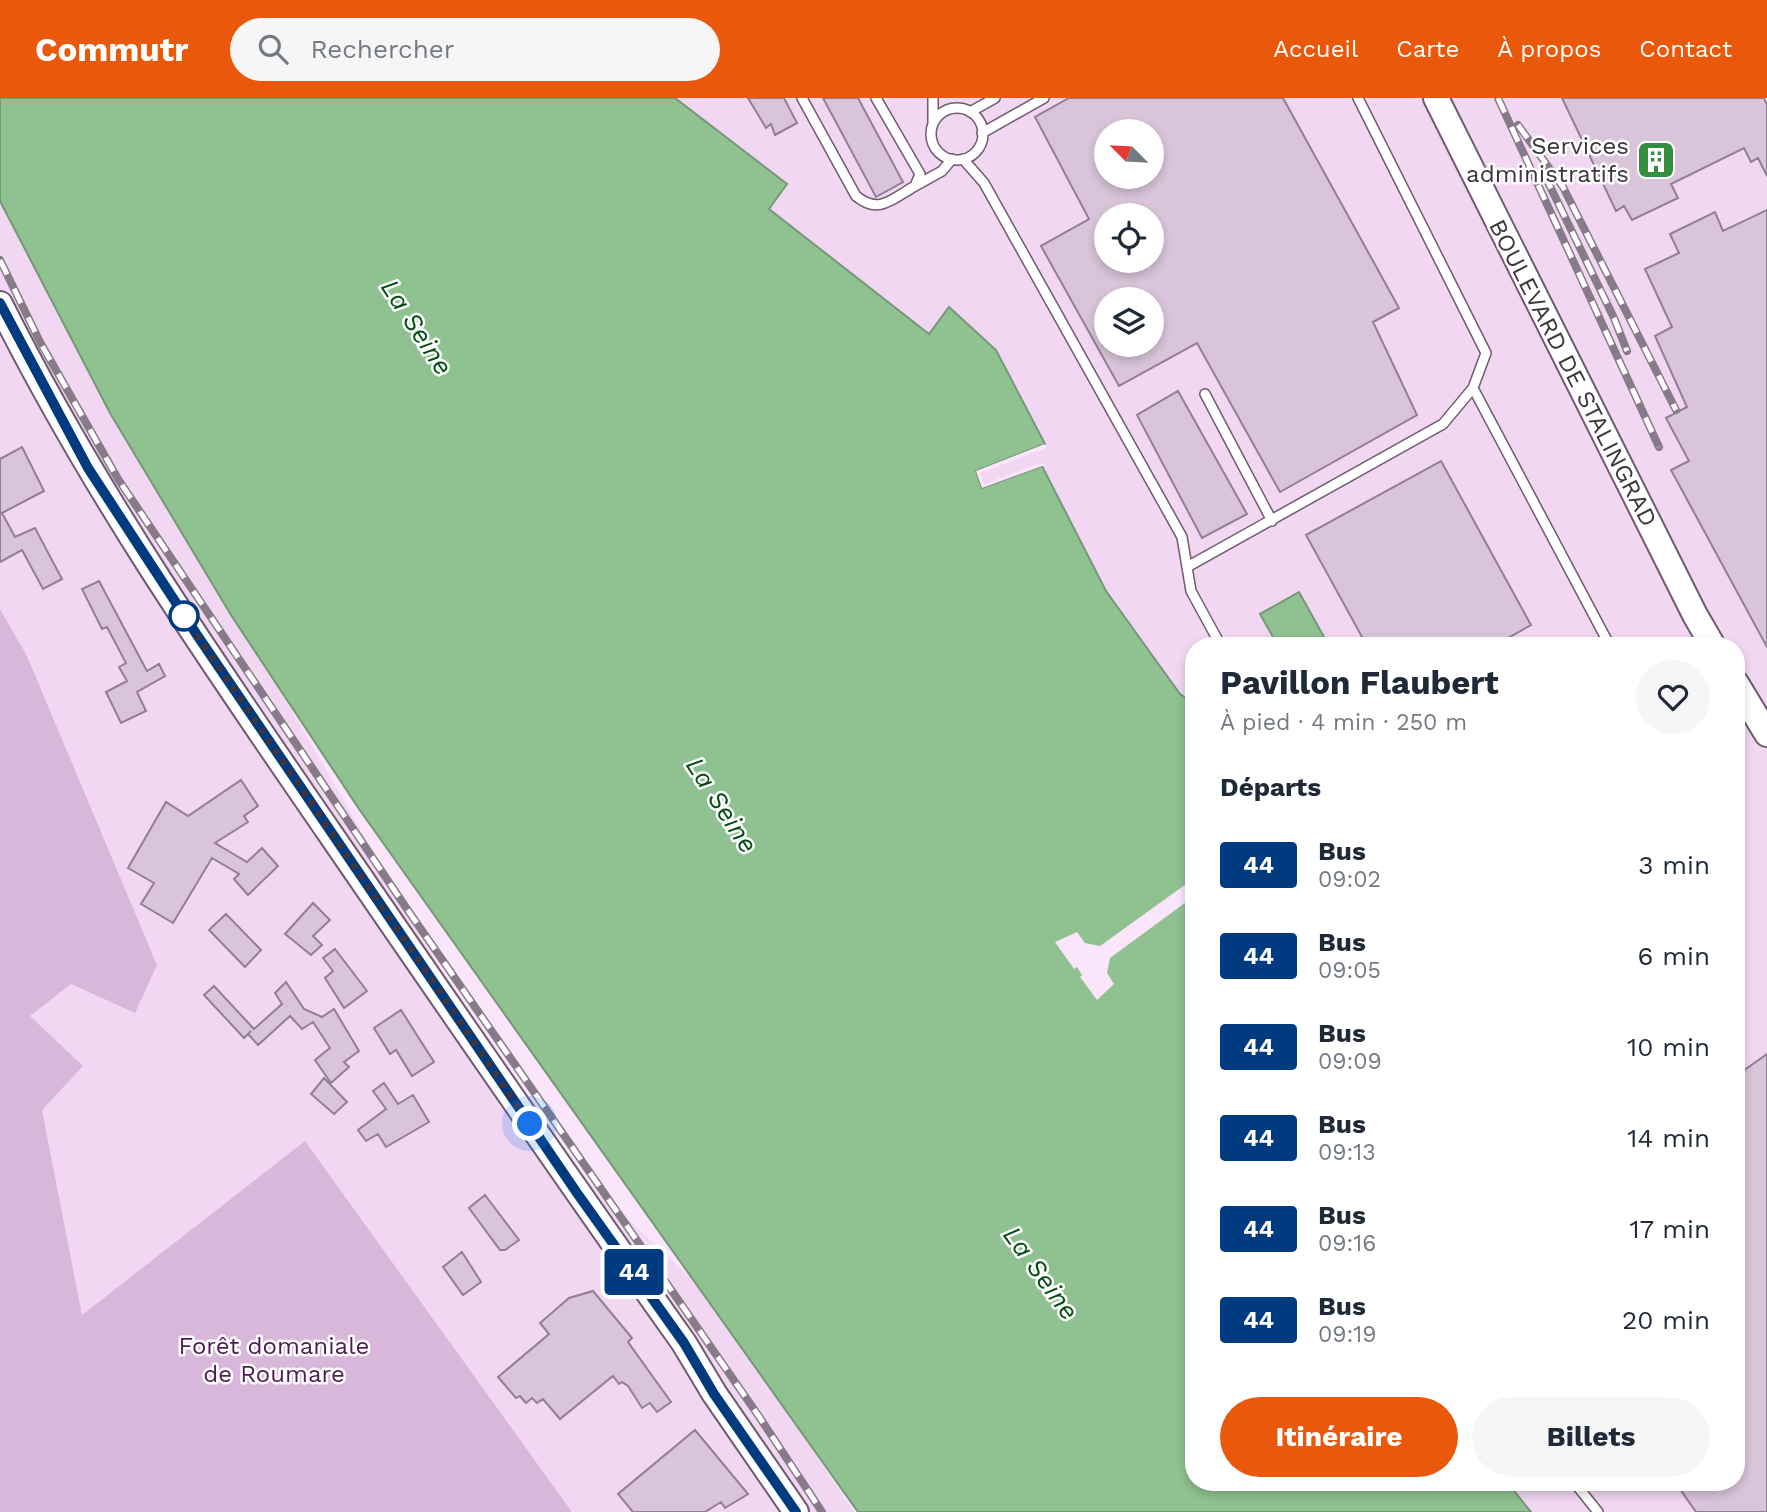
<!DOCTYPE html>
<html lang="fr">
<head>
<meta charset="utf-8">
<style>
	:root { --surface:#fff; --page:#f6f6f7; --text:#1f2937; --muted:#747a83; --accent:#ea580c }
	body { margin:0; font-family:"Work Sans",sans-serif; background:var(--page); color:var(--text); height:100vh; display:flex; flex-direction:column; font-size:26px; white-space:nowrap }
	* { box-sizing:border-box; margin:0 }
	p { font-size:23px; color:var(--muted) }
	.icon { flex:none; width:38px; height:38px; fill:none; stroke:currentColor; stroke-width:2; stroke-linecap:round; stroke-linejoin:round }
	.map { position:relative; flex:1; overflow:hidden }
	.panel { position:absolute; left:1185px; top:539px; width:560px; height:854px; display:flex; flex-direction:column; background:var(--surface); border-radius:28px; box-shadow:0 4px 10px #0003 }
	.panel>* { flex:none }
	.badge { padding:0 14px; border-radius:5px; font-size:24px; line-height:46px }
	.needle { width:46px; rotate:294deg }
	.controls { position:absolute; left:1094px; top:21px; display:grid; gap:14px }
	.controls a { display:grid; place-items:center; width:70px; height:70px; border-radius:50%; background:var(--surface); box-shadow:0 4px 10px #0003; font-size:35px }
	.you { position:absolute; width:35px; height:35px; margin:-18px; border:5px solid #fff; border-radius:50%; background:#1a73e8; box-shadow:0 0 0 10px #1a73e833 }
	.map>.badge { position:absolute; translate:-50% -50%; box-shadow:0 0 0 4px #fff }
	h2 { padding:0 35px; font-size:26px; line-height:63px }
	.round { display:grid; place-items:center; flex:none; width:74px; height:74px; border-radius:37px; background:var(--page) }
	.summary { display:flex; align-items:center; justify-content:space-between; height:119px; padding:0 35px }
	h1 { font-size:33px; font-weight:700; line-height:52px }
	.action { display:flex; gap:14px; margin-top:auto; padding:14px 35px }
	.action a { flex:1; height:80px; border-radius:42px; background:var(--accent); color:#fff; font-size:28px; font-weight:700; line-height:80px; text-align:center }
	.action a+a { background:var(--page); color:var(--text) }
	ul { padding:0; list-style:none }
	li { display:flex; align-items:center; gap:21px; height:91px; padding:0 35px }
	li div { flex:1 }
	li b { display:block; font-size:26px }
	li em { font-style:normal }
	li .badge { min-width:77px; font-weight:700; text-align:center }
	header { display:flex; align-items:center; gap:42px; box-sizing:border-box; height:98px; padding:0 35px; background:var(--accent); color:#fff }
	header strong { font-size:33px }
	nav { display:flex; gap:38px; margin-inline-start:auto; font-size:24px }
	.search { width:490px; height:63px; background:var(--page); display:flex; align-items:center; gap:18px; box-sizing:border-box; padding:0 24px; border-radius:38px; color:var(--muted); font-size:26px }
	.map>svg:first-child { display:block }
</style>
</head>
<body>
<header>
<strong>Commutr</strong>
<div class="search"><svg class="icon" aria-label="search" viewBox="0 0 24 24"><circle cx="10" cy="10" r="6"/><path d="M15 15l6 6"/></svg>Rechercher</div>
<nav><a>Accueil</a><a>Carte</a><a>À propos</a><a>Contact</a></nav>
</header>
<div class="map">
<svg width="1767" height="1414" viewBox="0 0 1767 1414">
	<rect width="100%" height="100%" fill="#fae5fb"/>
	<path fill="#f2d7f3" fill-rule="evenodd" d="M0,0L133,336L533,1032L707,1195L854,1414H572L305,1043L82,1218L42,1012L30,918L71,885L157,867L27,558L0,511Z
		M675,0H1767V1414H1531L1507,1384H1736V548H1194L1193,604L1180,596L1106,493L1042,368L982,390L929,237L768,111L787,86ZM1106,33H1152V79H1106ZM1106,117H1152V163H1106ZM1106,201H1152V247H1106Z"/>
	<path fill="#d8b7db" d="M0,511L27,558L157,867L135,915L71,886L30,918L83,968L42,1012L82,1217L305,1043L572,1414H0Z"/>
	<path fill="#8fc191" stroke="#769778" stroke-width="2" d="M0,0H675L787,86L769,111L929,236L949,209L996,252L1045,346L976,373L982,390L1042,368L1106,493L1180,596L1193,604L1194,1384H1507L1531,1414H858L359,711L231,517L110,315L0,103Z
		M1299,494L1329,548H1278L1260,516Z"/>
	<path fill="#fae5fb" d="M1045,346L1046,350L980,375L984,386L1041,365L1045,367L982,390L976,373Z
		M1193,781V799L1110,860L1107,875L1114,886L1097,902L1080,879L1082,877L1077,869L1074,871L1055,844L1077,834L1085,845L1100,848Z"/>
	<path fill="#d9c4da" stroke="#927f93" stroke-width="2" fill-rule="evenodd" d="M748,0H784L797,25L775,37L771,26L766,30Z
		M823,0H858L903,84L876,99Z
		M1069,0H1283L1399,210L1373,224L1417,317L1280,394L1197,245L1119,288L1041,148L1089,121L1035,19ZM1106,33H1152V79H1106ZM1106,117H1152V163H1106ZM1106,201H1152V247H1106Z
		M1562,0H1764L1767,7V78L1758,60L1751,64L1744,50L1671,86L1678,100L1632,122L1624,108L1616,113Z
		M1767,112V549L1671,372L1689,363L1666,320L1687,309L1655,238L1672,229L1645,171L1679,155L1670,136L1715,114L1723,133Z
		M1178,293L1247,416L1202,440L1137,317Z
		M22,349L44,393L2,415L15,439L35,430L62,481L43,491L22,452L0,464V361Z
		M1441,363L1531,527L1494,548H1367L1306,437Z
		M99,483L147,573L159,566L165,578L137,594L146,613L121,625L106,594L127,583L119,569L126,565L107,529L102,531L82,491Z
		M241,682L258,708L244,718L248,724L215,745L247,764L262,750L278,768L248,797L234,781L239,776L212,760L173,825L141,806L154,785L128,770L166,704L188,718Z
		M313,805L330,822L313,838L322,847L311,857L285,836Z
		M226,816L261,852L245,869L209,832Z
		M335,851L367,893L344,910L325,880L333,873L323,860Z
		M286,884L304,911L322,919L334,911L359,953L344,964L349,969L331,985L315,962L330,950L313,924L302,931L290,918L258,947L248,936L251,933L244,940L204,897L214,888L254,931L282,906L275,895Z
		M401,912L434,964L412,978L396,952L390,956L374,930Z
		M1767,956V1414H1696L1675,1384H1736V978Z
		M324,980L347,1004L334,1016L311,996Z
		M384,985L398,1006L413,997L429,1024L386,1049L378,1036L366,1043L358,1032L386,1011L373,993Z
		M485,1097L519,1142L505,1152H500L469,1110Z
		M462,1154L481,1184L463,1197L443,1169Z
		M593,1193L632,1240L628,1244L671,1304L657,1314L650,1305L642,1310L628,1288L622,1284L619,1286L613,1278L560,1321L543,1301L537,1305L532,1300L526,1305L520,1298L516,1300L498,1279L549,1236L540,1225L569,1200Z
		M695,1332L748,1396L725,1410L721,1404L705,1414H633L618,1396Z"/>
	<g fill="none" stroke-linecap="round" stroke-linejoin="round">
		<defs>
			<path id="lane" d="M802,0L856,98C879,117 892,101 915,88L920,76L876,0
				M933,0V24
				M931 36a26 26 0 1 1 52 0a26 26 0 1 1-52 0Z
				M970,14L995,0
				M982,35L1044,0
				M963,61L984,85L1182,439L1191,493L1221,548
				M915,88L942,73L952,61
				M1473,290L1610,548
				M1205,296L1272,423
				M1187,469L1443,326L1473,290L1486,255L1358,0
				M1736,624L1752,614
				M1574,1384L1598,1414"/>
			<path id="secondary" d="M1436,0L1695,517L1713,548
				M0,206C92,391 210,561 327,731C445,903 563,1075 684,1245L714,1295L796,1414
				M1736,585L1767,636"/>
		</defs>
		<use href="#lane" stroke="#6d5b6e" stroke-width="12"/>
		<use href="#secondary" stroke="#6d5b6e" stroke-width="28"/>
		<use href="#lane" stroke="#fff" stroke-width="9"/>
		<use href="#secondary" stroke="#fff" stroke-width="24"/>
		<defs>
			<path id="rail" d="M1498,0L1659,349
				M1518,27L1563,89L1676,312
				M1544,76L1614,220L1627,253
				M0,162L40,244L118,381L407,811L758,1317L822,1414"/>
		</defs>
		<use href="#rail" stroke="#887b89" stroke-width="8"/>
		<use href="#rail" stroke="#fff" stroke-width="5" stroke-dasharray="16" stroke-linecap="butt"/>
	</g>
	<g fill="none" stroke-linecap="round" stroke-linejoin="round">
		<defs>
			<path id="line" d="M0,205L88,370L197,537L577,1095L684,1245L714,1296L796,1414"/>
		</defs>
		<use href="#line" stroke="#fff" stroke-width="16"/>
		<use href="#line" stroke="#003b80" stroke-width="10"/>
		<path stroke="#3d353e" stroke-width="7" stroke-dasharray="0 12.6" d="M184,518L530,1026"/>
	</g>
	<defs>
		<symbol id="building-square" viewBox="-11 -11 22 22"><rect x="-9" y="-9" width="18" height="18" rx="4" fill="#338e40" stroke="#fff"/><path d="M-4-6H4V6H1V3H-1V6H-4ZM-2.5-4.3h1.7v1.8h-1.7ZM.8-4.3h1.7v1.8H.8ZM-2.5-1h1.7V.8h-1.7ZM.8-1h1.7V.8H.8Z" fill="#fff"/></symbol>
	</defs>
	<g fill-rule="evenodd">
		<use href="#building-square" x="1634" y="40" width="44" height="44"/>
	</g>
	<circle fill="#fff" stroke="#003b80" stroke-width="3.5" cx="184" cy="518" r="14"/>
	<g text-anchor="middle" stroke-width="5" stroke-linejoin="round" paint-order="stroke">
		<g font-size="24" fill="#3d353e" stroke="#fff" text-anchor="end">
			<text x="1629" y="56">Services<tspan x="1629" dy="28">administratifs</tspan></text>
		</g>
		<g font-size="24" fill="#3d353e" stroke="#fff">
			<text transform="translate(1573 275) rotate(63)" y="8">BOULEVARD DE STALINGRAD</text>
		</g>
		<g font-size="24" fill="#501a56" stroke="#fff">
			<text x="274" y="1256">Forêt domaniale<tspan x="274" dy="28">de Roumare</tspan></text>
		</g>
		<g font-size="26" font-style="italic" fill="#004e12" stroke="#fff">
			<text transform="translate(417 229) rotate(57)" y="9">La Seine</text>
			<text transform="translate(722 707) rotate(57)" y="9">La Seine</text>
			<text transform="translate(1041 1175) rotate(54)" y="9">La Seine</text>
		</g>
	</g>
</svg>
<div class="controls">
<a><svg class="needle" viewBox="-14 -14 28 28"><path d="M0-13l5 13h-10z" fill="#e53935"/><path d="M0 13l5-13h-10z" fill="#747a83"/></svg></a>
<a><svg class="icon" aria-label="locate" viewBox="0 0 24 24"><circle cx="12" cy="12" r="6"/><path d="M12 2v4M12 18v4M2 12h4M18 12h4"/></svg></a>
<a><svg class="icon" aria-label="layers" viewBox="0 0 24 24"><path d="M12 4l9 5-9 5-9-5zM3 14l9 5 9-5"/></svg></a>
</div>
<div class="you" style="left:530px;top:1026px"></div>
<b class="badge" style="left:634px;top:1174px;background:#003b80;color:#fff">44</b>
<section class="panel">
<div class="summary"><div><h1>Pavillon Flaubert</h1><p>À pied · 4 min · 250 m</p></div><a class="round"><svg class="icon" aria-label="heart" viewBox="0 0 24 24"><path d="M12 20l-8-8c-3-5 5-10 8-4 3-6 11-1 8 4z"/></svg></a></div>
<h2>Départs</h2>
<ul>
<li><span class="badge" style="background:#003b80;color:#fff">44</span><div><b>Bus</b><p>09:02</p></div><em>3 min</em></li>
<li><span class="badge" style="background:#003b80;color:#fff">44</span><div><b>Bus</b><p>09:05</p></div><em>6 min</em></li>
<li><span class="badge" style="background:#003b80;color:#fff">44</span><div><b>Bus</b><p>09:09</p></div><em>10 min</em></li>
<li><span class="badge" style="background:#003b80;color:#fff">44</span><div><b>Bus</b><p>09:13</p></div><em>14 min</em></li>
<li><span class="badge" style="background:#003b80;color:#fff">44</span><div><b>Bus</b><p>09:16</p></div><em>17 min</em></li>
<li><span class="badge" style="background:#003b80;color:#fff">44</span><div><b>Bus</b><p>09:19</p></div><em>20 min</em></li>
</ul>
<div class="action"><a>Itinéraire</a><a>Billets</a></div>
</section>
</div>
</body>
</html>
